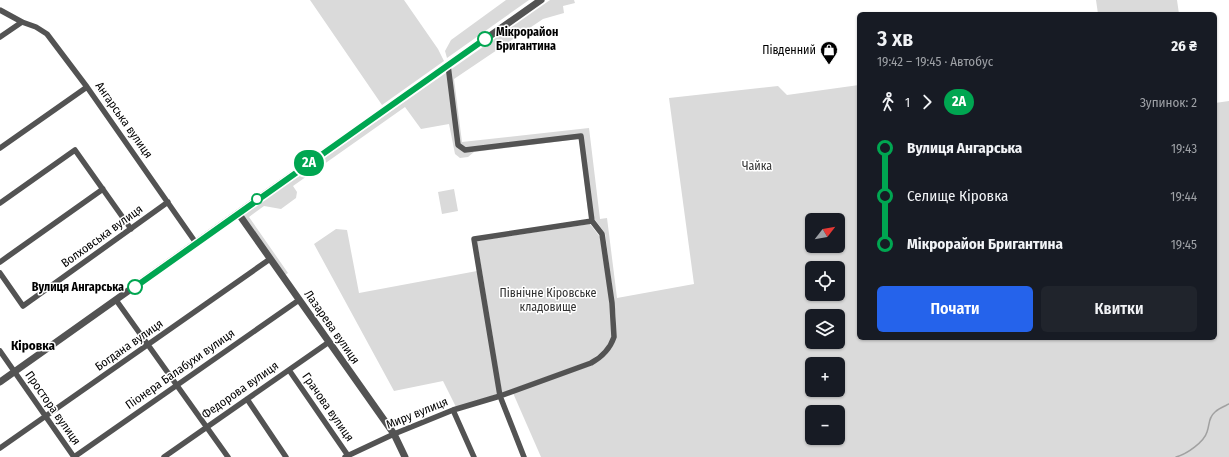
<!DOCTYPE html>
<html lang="uk">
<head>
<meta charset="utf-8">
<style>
	:root { --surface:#171b24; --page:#20242c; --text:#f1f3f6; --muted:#9ea1a6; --accent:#2563eb }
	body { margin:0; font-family:"Fira Sans Condensed",sans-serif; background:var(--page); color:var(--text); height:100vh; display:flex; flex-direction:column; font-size:15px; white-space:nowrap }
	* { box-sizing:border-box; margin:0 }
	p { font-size:13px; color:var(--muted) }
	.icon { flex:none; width:22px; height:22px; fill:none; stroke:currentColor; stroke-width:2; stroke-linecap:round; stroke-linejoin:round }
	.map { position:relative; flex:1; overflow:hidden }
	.details { position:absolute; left:857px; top:12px; width:360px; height:328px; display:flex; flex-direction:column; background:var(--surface); border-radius:6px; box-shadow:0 1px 3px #0004 }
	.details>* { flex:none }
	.badge { padding:0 8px; border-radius:13px; font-size:14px; line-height:26px }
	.needle { width:26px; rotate:59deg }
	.controls { position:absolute; left:805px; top:213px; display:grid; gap:8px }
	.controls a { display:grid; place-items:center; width:40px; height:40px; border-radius:6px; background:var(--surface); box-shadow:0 1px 3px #0004; font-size:20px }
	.map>.badge { position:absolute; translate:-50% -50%; box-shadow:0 0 0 2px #fff }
	.legs { display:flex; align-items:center; gap:6px; height:44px; padding:0 20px; font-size:13px }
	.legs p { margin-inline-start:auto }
	.overview { display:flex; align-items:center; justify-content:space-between; height:68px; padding:0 20px }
	h1 { font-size:22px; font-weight:600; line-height:30px }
	.action { display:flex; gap:8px; margin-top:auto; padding:8px 20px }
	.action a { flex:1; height:46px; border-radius:6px; background:var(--accent); color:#fff; font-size:16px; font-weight:600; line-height:46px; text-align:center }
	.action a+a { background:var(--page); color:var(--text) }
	ul { padding:0 20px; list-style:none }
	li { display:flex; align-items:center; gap:14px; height:48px; font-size:15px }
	li i { display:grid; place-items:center; width:6px; height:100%; margin:0 5px; background:currentColor }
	li i::after { content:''; width:10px; height:10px; margin:-5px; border:3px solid; border-radius:50%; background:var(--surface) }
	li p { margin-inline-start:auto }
	li:first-child i { background:linear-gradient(#0000 50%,currentColor 0) }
	li:last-child i { background:linear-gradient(currentColor 50%,#0000 0) }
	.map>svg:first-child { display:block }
</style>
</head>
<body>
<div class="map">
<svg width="1229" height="457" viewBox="0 0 1229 457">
	<rect width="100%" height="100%" fill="#fff"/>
	<path fill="#dadada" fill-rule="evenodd" d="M310,0H404L438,49L444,61L382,105Z
		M506,0H529L447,58L445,51L451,40Z
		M550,0H574L575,3L563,6L564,13L543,19L454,79L462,142L589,128L600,219L607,218L617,298L694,284L669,98L778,86L787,95L859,85V338H1215V103L1229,101V457H541L513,393L592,365L616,337V317L605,233L593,217L589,218L579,139L474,152L468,157L460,158L455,154L449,124L421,129L405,107L293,186L297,192L296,198L281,209L264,206L249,217L288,273L285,275L243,215ZM812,220H838V246H812ZM812,268H838V294H812ZM812,316H838V342H812ZM812,364H838V390H812ZM812,412H838V438H812Z
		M1096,0H1177L1179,14H1098Z
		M454,189L458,211L442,214L438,192Z
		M590,224L600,237L610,303L612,337L605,349L590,361L502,393L477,241Z
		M336,229L347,230L359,293L477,271L498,394L456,407L443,381L394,391L314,244Z"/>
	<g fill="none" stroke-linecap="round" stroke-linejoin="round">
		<path stroke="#a1a1a1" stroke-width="1.5" d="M1176,457C1187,454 1204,442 1207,432C1210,424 1208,418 1215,412C1219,408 1225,406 1229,404"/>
		<path stroke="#535353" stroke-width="5.5" d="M0,10L22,22L36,27L47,34L87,87L196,243
			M0,37L22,22
			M0,148L87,87
			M0,203L75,150L131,229
			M0,262L103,189
			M0,273L23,306L168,202
			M116,300L228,457
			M0,351L74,457
			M289,370L349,457
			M247,399L286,457
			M453,410L474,457
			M0,448L270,259
			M74,457L299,300
			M164,457L329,342
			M345,457L394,434L453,410L500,396L591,363C602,357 610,349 614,337L612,303L602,234L592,221L581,136L465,150L458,145L448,65
			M524,457L500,396L474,239L592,221"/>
		<path stroke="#535353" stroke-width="7" d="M238,213L394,434L405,457
			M0,382L238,213L541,0"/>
	</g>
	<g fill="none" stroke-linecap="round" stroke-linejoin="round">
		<defs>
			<path id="line-1" d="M135,287L485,39"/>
		</defs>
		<use href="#line-1" stroke="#fff" stroke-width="9"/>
		<use href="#line-1" stroke="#00a651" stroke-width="6"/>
	</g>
	<defs>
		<symbol id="shop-pin" viewBox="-11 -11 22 30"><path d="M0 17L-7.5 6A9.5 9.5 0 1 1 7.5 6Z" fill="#000" stroke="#fff"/><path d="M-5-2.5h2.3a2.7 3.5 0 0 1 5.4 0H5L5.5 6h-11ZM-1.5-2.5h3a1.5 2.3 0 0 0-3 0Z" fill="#fff"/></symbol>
	</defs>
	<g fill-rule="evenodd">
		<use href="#shop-pin" x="819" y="40" width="20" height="27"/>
	</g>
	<g fill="#fff" stroke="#00a651" stroke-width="2">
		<circle cx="485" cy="39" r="7"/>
		<circle cx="257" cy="199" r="5"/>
		<circle cx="135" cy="287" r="7"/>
	</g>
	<g text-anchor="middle" stroke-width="3" stroke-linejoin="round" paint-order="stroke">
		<g font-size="12" font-weight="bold" fill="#000" stroke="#fff" text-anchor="start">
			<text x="496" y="36">Мікрорайон<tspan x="496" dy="14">Бригантина</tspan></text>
			<text x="124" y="291" text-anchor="end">Вулиця Ангарська</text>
		</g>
		<g font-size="12" fill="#000" stroke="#fff" text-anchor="end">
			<text x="816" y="54">Південний</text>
		</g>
		<g font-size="12" fill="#000" stroke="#fff">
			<text transform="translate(124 120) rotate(55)" y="4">Ангарська вулиця</text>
			<text transform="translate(102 236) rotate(-36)" y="4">Волховська вулиця</text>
			<text transform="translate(332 327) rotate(55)" y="4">Лазарева вулиця</text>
			<text transform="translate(129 345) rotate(-35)" y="4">Богдана вулиця</text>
			<text transform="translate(180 369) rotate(-35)" y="4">Піонера Балабухи вулиця</text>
			<text transform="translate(240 390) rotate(-35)" y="4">Федорова вулиця</text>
			<text transform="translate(328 407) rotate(55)" y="4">Грачова вулиця</text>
			<text transform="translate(53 408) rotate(55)" y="4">Простора вулиця</text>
			<text transform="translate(417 413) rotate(-22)" y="4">Миру вулиця</text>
		</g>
		<g font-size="12" fill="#313131" stroke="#fff">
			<text x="757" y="170">Чайка</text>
			<text x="548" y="297">Північне Кіровське<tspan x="548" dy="14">кладовище</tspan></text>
		</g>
		<g font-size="13" font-weight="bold" fill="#000" stroke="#fff">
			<text x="33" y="350">Кіровка</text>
		</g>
	</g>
</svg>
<div class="controls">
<a><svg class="needle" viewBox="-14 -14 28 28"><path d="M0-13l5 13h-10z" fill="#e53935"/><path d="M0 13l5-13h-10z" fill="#9ea1a6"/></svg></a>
<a><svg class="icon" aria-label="locate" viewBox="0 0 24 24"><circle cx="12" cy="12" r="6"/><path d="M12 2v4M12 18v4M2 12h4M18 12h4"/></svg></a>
<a><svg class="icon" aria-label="layers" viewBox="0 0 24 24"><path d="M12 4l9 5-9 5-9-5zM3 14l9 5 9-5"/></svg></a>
<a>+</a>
<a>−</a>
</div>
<b class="badge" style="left:309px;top:163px;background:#00a651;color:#fff">2А</b>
<section class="details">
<div class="overview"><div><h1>3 хв</h1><p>19:42 – 19:45 · Автобус</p></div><b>26 ₴</b></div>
<div class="legs"><svg class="icon" aria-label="walk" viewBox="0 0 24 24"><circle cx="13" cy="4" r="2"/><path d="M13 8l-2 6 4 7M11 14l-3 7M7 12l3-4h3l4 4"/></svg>1<svg class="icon" aria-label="forward" viewBox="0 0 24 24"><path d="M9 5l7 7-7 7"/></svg><b class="badge" style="background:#00a651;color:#fff">2А</b><p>Зупинок: 2</p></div>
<ul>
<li><i style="color:#00a651"></i><b>Вулиця Ангарська</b><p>19:43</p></li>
<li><i style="color:#00a651"></i><span>Селище Кіровка</span><p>19:44</p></li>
<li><i style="color:#00a651"></i><b>Мікрорайон Бригантина</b><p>19:45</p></li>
</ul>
<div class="action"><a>Почати</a><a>Квитки</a></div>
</section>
</div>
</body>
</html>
